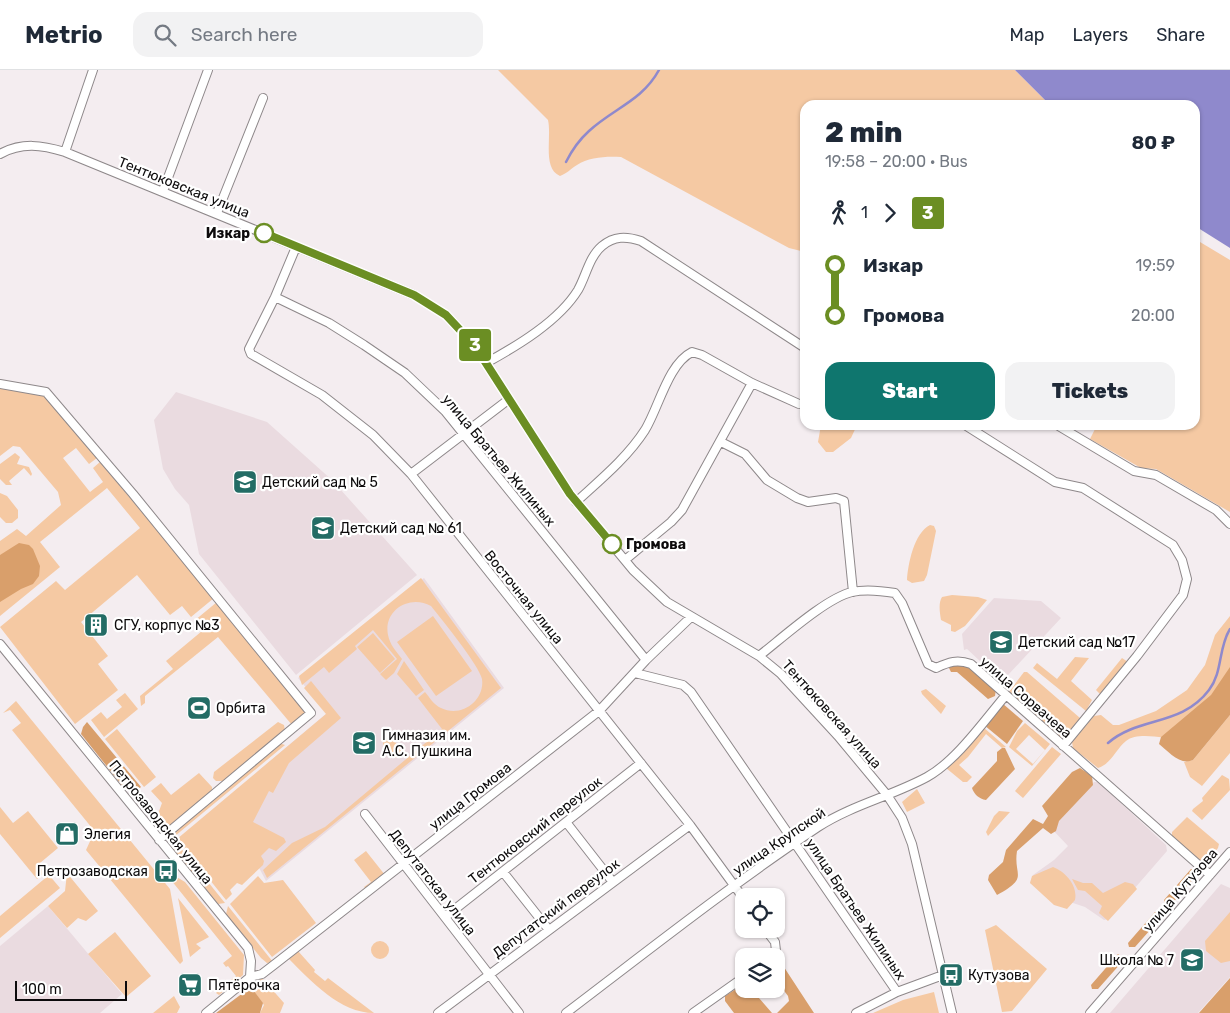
<!DOCTYPE html>
<html lang="en">
<head>
<meta charset="utf-8">
<style>
	:root { --surface:#fff; --page:#f2f2f3; --text:#1f2937; --muted:#747a83; --line:#e0e1e3; --accent:#0f766e }
	body { margin:0; font-family:Rubik,sans-serif; background:var(--page); color:var(--text); height:100vh; display:flex; flex-direction:column; font-size:19px; white-space:nowrap }
	* { box-sizing:border-box; margin:0 }
	p { font-size:16px; color:var(--muted) }
	.icon { flex:none; width:28px; height:28px; fill:none; stroke:currentColor; stroke-width:2; stroke-linecap:round; stroke-linejoin:round }
	.map { position:relative; flex:1; overflow:hidden }
	.panel { position:absolute; left:800px; top:30px; width:400px; height:330px; display:flex; flex-direction:column; background:var(--surface); border-radius:15px; box-shadow:0 1px 4px #0004 }
	.panel>* { flex:none }
	.badge { padding:0 10px; border-radius:4px; font-size:18px; line-height:32px }
	.buttons { position:absolute; left:735px; top:818px; display:grid; gap:10px }
	.buttons a { display:grid; place-items:center; width:50px; height:50px; border-radius:10px; background:var(--surface); box-shadow:0 1px 4px #0004; font-size:25px }
	.scale { position:absolute; left:15px; bottom:12px; width:112px; box-sizing:border-box; padding-left:5px; border:2px solid #0d0b0c; border-top:0; font-size:14px; line-height:18px; white-space:nowrap; color:#0d0b0c; -webkit-text-stroke:4px #fff; paint-order:stroke }
	.map>.badge { position:absolute; translate:-50% -50%; box-shadow:0 0 0 2px #fff }
	.legs { display:flex; align-items:center; gap:8px; height:55px; padding:0 25px; font-size:16px }
	.legs p { margin-inline-start:auto }
	.headline { display:flex; align-items:center; justify-content:space-between; height:85px; padding:0 25px }
	h1 { font-size:28px; font-weight:800; line-height:38px }
	.button { display:flex; gap:10px; margin-top:auto; padding:10px 25px }
	.button a { flex:1; height:58px; border-radius:15px; background:var(--accent); color:#fff; font-size:20px; font-weight:800; line-height:58px; text-align:center }
	.button a+a { background:var(--page); color:var(--text) }
	ul { padding:0 25px; list-style:none }
	li { display:flex; align-items:center; gap:18px; height:50px; font-size:19px }
	li i { display:grid; place-items:center; width:8px; height:100%; margin:0 6px; background:currentColor }
	li i::after { content:''; width:12px; height:12px; margin:-6px; border:4px solid; border-radius:50%; background:var(--surface) }
	li p { margin-inline-start:auto }
	li:first-child i { background:linear-gradient(#0000 50%,currentColor 0) }
	li:last-child i { background:linear-gradient(currentColor 50%,#0000 0) }
	header { display:flex; align-items:center; gap:30px; box-sizing:border-box; height:70px; padding:0 25px; background:var(--surface); border-bottom:1px solid var(--line) }
	header strong { font-size:24px }
	nav { display:flex; gap:28px; margin-inline-start:auto; font-size:18px }
	.search { width:350px; height:45px; background:var(--page); display:flex; align-items:center; gap:12px; box-sizing:border-box; padding:0 18px; border-radius:15px; color:var(--muted); font-size:19px }
	.map>svg:first-child { display:block }
</style>
</head>
<body>
<header>
<strong>Metrio</strong>
<div class="search"><svg class="icon" aria-label="search" viewBox="0 0 24 24"><circle cx="10" cy="10" r="6"/><path d="M15 15l6 6"/></svg>Search here</div>
<nav><a>Map</a><a>Layers</a><a>Share</a></nav>
</header>
<div class="map">
<svg width="1230" height="943" viewBox="0 0 1230 943">
	<rect width="100%" height="100%" fill="#f4edf0"/>
	<path fill="#eadbe0" d="M176,322L267,352L332,410L417,505L296,605L199,484L189,435L175,419L163,399L154,350Z
		M424,508L504,618L266,811L229,741L257,702L327,643L298,608Z
		M994,528L1041,531L1061,548L1008,605L1001,599L995,605L967,579L964,580L962,564Z
		M1094,712H1098L1166,775L1167,781L1108,849L1104,850L1085,837L1070,832L1030,813L1033,805L1054,790L1068,776L1051,758Z
		M1221,814L1230,818V907L1198,943H1110Z
		M48,836L122,924L100,943H0V876Z"/>
	<path fill="#f5c9a3" fill-rule="evenodd" d="M498,0H1015L1050,35H805V182L789,178L621,87C607,86 589,87 577,95C570,99 568,103 560,106C542,98 552,67 548,50Z
		M1195,169L1230,190V442L1156,399L1141,398L1090,369L1095,359L1093,355H1195Z
		M0,318L43,325L97,388L89,394L76,378L63,388L90,422L103,412L93,398L100,392L214,528L191,547L182,536L170,545L137,505L81,552L108,586L98,594L118,620L75,654L0,557L56,511L65,520L140,458L107,418L40,472L60,497L0,546V471L17,459L26,466L61,435L58,422L20,377L13,376L0,386Z
		M821,355H857L851,368L833,382H826L818,372Z
		M15,383L20,387L17,394L29,397L32,404L31,406L24,398L9,411L12,415H6L0,409V394Z
		M0,423L7,426L18,440V448L12,453H6L0,447Z
		M930,455L934,456L936,461L927,505L924,511L912,513L907,510C908,494 914,463 930,455Z
		M421,508L501,618L267,808L263,800L292,773L325,757L442,659L418,628L425,622C430,628 434,635 441,638C461,648 485,631 482,609C479,595 442,550 431,536C410,524 383,540 388,565C390,575 396,581 402,589L394,603L386,610L380,604L397,589L373,560L355,576L357,579L329,603L324,597L302,615L299,606Z
		M952,525L978,527L987,530L965,556L955,562L951,561V555L941,550C940,544 938,533 942,527Z
		M217,532L307,642L292,655L218,567L145,626V633L141,636L140,626L173,599L166,591L202,561L194,551Z
		M433,546L472,601L436,626L397,572Z
		M1230,546V625L1180,669C1165,669 1138,661 1126,671C1116,679 1111,694 1098,698L1073,678L1072,672L1094,646L1101,645L1113,655H1119L1156,641L1187,620L1205,595L1215,565Z
		M373,563L395,589L380,603L357,577Z
		M1075,587L1089,588L1071,611L1092,630L1086,641L1033,598L1037,593L1057,609Z
		M1122,588L1128,592L1101,625L1096,620Z
		M404,591L424,620L416,626L397,604Z
		M1024,602H1027L1080,648L1062,670L1008,623Z
		M311,611L341,648L289,693L273,723L269,721L253,752L284,768L286,772L276,781L269,778L261,786L264,791L263,795L242,815L237,813L230,820L232,824L226,830L177,769L326,644L304,618Z
		M926,619L946,636L941,644L922,624L921,621Z
		M125,623L138,639L104,667L91,650L101,642L107,649L122,637L116,630Z
		M16,631L170,819L183,891L180,894L86,780L92,767V758L12,660L21,653L10,640L3,643Z
		M1230,645V683L1202,716L1190,707L1184,692L1193,690Z
		M278,652L284,655L285,661L224,711H216L213,708L214,702Z
		M1025,653L1050,674L1032,696L1009,677L1017,661ZM1029,665L1045,680L1033,694L1016,679Z
		M983,657L1006,677L1002,678L986,664L968,687L959,695L972,707L967,712H963L946,698Z
		M117,659L156,707L144,717L105,669Z
		M391,667L402,680L401,685L397,688L391,686L383,677V671Z
		M279,673L285,675L175,766L172,763Z
		M1052,677L1061,684L1023,728L1015,721Z
		M199,703L212,717V721L168,758L158,744L162,733L151,721L161,713L171,725Z
		M1222,705L1229,709L1230,720L1202,750L1192,741L1193,739L1203,731L1202,728Z
		M917,719L925,733L907,742L902,732Z
		M0,737L13,753L28,741L58,778L40,793L46,801L37,809L0,764Z
		M999,741L1010,742L988,766L986,762L994,746Z
		M1187,747L1219,774L1218,778L1207,792H1202L1172,766V762Z
		M175,771L225,833L218,834L170,775Z
		M366,781L385,805L366,819L364,817L371,812L354,790Z
		M1053,797C1066,802 1078,816 1075,830L1067,839L1054,835L1030,813L1032,806Z
		M67,803L98,841L86,851L78,848L67,858L48,836L65,821Z
		M49,805L60,818L0,868V846Z
		M175,806L185,812L244,885L243,905L219,925L216,923L217,921L236,906L228,896L226,897L223,893L232,886L171,810Z
		M258,806L264,813L283,810L316,853L272,887L230,834Z
		M1072,809L1083,813H1092L1103,823L1125,812L1133,814L1137,819L1108,851L1099,843L1102,836L1085,821L1078,820Z
		M178,828L209,867L196,874L201,878L190,887Z
		M228,836L273,892L267,893L261,888L226,844Z
		M1230,842V891L1221,893L1206,881L1205,871Z
		M996,855L1047,899L1012,941L1002,942L985,860Z
		M115,862L151,906L126,927L88,884Z
		M371 880a9 9 0 1 1 18 0a9 9 0 1 1-18 0Z
		M298,881L315,900L314,902L325,911L328,908L374,943C340,943 311,911 289,889Z
		M262,908L284,933L280,943H260L264,935L251,917Z
		M934,922L939,943H873L903,930Z
		M174,926L180,937L177,943H153Z"/>
	<path fill="#d99f6b" d="M19,473L29,475L33,479L40,496L39,506L33,514L21,519L0,532V485Z
		M953,593L970,597L996,619L995,626L988,629L957,602H951L949,598Z
		M1230,597V645L1193,690C1180,696 1168,681 1159,674L1161,667L1211,625Z
		M1002,633L1023,651L1007,674L984,655Z
		M87,652L141,717C136,722 131,722 125,719L81,664L83,657Z
		M1002,678H1005L1015,699L986,730C979,729 974,724 972,718L997,691V682Z
		M1080,698L1092,706L1093,715L1059,751L1056,761L1051,764L1043,758L1017,781C1013,806 1030,807 997,825L988,810L989,805L1003,792L1006,780L1033,749L1043,754L1048,746L1042,736L1072,702Z
		M1191,799L1196,802L1195,807L1171,835L1165,834L1164,830Z
		M1155,842L1160,845L1159,850L1135,877H1129L1128,873Z
		M1118,884L1123,887L1122,892L1098,919H1092L1091,915Z
		M776,890L780,891L814,943H777L789,931L788,926L776,910Z
		M1230,908V943H1199Z
		M744,914V919H751L772,943H734L725,931V926Z
		M251,917L263,933L260,943H216Z"/>
	<path fill="#8f89cc" d="M1015,0H1230V178L1195,156V35H1050Z"/>
	<g fill="none" stroke-linecap="round" stroke-linejoin="round">
		<path stroke="#8f89cc" stroke-width="2.5" d="M566,92C572,80 579,70 589,61C614,38 642,31 659,0
			M843,356V355
			M1108,673C1139,646 1181,657 1209,620C1223,602 1218,578 1230,559"/>
		<defs>
			<path id="minor" d="M65,82L93,0
				M0,84C22,72 42,75 65,82L414,225L446,245L475,276L570,424L633,500L667,532L759,586L781,604L838,666L887,725L902,748L912,774L952,943
				M163,121L208,0
				M217,143L263,28
				M296,177L275,227L249,279L251,284L322,325L373,365L411,404L690,755L744,829
				M275,227L329,253L364,275L405,303L445,341L646,590
				M486,293C517,276 559,251 578,220C586,206 589,187 602,176C614,166 626,166 641,171L805,278
				M0,314L46,322L133,424L311,643L159,770
				M965,355L1055,412L1083,418L1173,475L1182,490L1187,509L1183,525L1137,586L1063,676
				M1057,355L1134,401L1156,405L1216,440L1230,454
				M721,372L745,384L767,410L797,428L808,432L836,428L844,431L853,522
				M411,404L508,330
				M576,432C600,410 627,388 645,360C659,337 668,294 692,282L702,285L752,313L799,334
				M625,490L671,452L682,440L752,313
				M0,574L248,878L251,891L250,907L206,943
				M759,586C781,569 826,528 852,522C865,519 883,521 895,523L902,533L928,594L936,598C949,592 957,589 971,594L1210,805
				M635,603L683,615L691,622L897,922
				M365,744L519,943
				M566,752L612,811
				M503,802L549,860
				M445,847L641,693
				M765,859L775,872L776,881L773,886
				M250,907L262,904L275,894L599,641L646,590L691,547
				M438,943L690,755
				M566,943C649,880 731,815 818,757C852,735 892,726 927,707C956,691 984,651 1006,625
				M693,943L744,907
				M856,943L897,922L943,905
				M1090,943L1230,782"/>
		</defs>
		<use href="#minor" stroke="#8e888a" stroke-width="10"/>
		<use href="#minor" stroke="#fff" stroke-width="8"/>
	</g>
	<g fill="none" stroke-linecap="round" stroke-linejoin="round">
		<defs>
			<path id="line-1" d="M264,163L414,225L446,245L475,276L570,424L612,474"/>
		</defs>
		<use href="#line-1" stroke="#fff" stroke-width="11"/>
		<use href="#line-1" stroke="#6b8e23" stroke-width="8"/>
	</g>
	<defs>
		<symbol id="school-square" viewBox="-11 -11 22 22"><rect x="-9" y="-9" width="18" height="18" rx="4" fill="#236c65" stroke="#fff"/><path d="M0-5L7-2L0 1L-7-2ZM-4 1L0 2.5L4 1V4Q0 6-4 4Z" fill="#fff"/></symbol>
		<symbol id="building-square" viewBox="-11 -11 22 22"><rect x="-9" y="-9" width="18" height="18" rx="4" fill="#236c65" stroke="#fff"/><path d="M-4-6H4V6H1V3H-1V6H-4ZM-2.5-4.3h1.7v1.8h-1.7ZM.8-4.3h1.7v1.8H.8ZM-2.5-1h1.7V.8h-1.7ZM.8-1h1.7V.8H.8Z" fill="#fff"/></symbol>
		<symbol id="stadium-square" viewBox="-11 -11 22 22"><rect x="-9" y="-9" width="18" height="18" rx="4" fill="#236c65" stroke="#fff"/><path d="M0-5a6.5 5 0 1 0 0 10a6.5 5 0 1 0 0-10ZM-3.5-1.8h7v3.6h-7Z" fill="#fff"/></symbol>
		<symbol id="shop-square" viewBox="-11 -11 22 22"><rect x="-9" y="-9" width="18" height="18" rx="4" fill="#236c65" stroke="#fff"/><path d="M-5-2.5h2.3a2.7 3.5 0 0 1 5.4 0H5L5.5 6h-11ZM-1.5-2.5h3a1.5 2.3 0 0 0-3 0Z" fill="#fff"/></symbol>
		<symbol id="bus-square" viewBox="-11 -11 22 22"><rect x="-9" y="-9" width="18" height="18" rx="4" fill="#236c65" stroke="#fff"/><path d="M-5-6H5V4H4V6H2V4H-2V6H-4V4H-5ZM-3.5-4V0h7V-4ZM-3.5 1.2v1.5H-2V1.2ZM2 1.2v1.5H3.5V1.2Z" fill="#fff"/></symbol>
		<symbol id="supermarket-square" viewBox="-11 -11 22 22"><rect x="-9" y="-9" width="18" height="18" rx="4" fill="#236c65" stroke="#fff"/><path d="M-6-5.5h2.5l.6 2H6L4.5 2H-2.5L-4.4-4H-6ZM-1.5 3.2a1.3 1.3 0 1 0 .1 0ZM3 3.2a1.3 1.3 0 1 0 .1 0Z" fill="#fff"/></symbol>
	</defs>
	<g fill-rule="evenodd">
		<use href="#school-square" x="231" y="398" width="28" height="28"/>
		<use href="#school-square" x="309" y="444" width="28" height="28"/>
		<use href="#building-square" x="82" y="541" width="28" height="28"/>
		<use href="#school-square" x="987" y="558" width="28" height="28"/>
		<use href="#stadium-square" x="185" y="624" width="28" height="28"/>
		<use href="#school-square" x="350" y="659" width="28" height="28"/>
		<use href="#shop-square" x="53" y="750" width="28" height="28"/>
		<use href="#bus-square" x="152" y="787" width="28" height="28"/>
		<use href="#school-square" x="1178" y="876" width="28" height="28"/>
		<use href="#bus-square" x="937" y="891" width="28" height="28"/>
		<use href="#supermarket-square" x="176" y="901" width="28" height="28"/>
	</g>
	<g fill="#fff" stroke="#6b8e23" stroke-width="2.5">
		<circle cx="264" cy="163" r="9"/>
		<circle cx="612" cy="474" r="9"/>
	</g>
	<g text-anchor="middle" stroke-width="4.5" stroke-linejoin="round" paint-order="stroke">
		<g font-size="14" fill="#0d0b0c" stroke="#fff">
			<text transform="translate(184 117) rotate(22)" y="5">Тентюковская улица</text>
			<text transform="translate(499 390) rotate(50)" y="5">улица Братьев Жилиных</text>
			<text transform="translate(524 527) rotate(51)" y="5">Восточная улица</text>
			<text transform="translate(1026 627) rotate(41)" y="5">улица Сорвачева</text>
			<text transform="translate(832 644) rotate(48)" y="5">Тентюковская улица</text>
			<text transform="translate(470 726) rotate(-38)" y="5">улица Громова</text>
			<text transform="translate(161 752) rotate(51)" y="5">Петрозаводская улица</text>
			<text transform="translate(535 760) rotate(-38)" y="5">Тентюковский переулок</text>
			<text transform="translate(779 771) rotate(-34)" y="5">улица Крупской</text>
			<text transform="translate(433 812) rotate(52)" y="5">Депутатская улица</text>
			<text transform="translate(1180 820) rotate(-49)" y="5">улица Кутузова</text>
			<text transform="translate(556 838) rotate(-37)" y="5">Депутатский переулок</text>
			<text transform="translate(856 839) rotate(56)" y="5">улица Братьев Жилиных</text>
		</g>
		<g font-size="14" font-weight="bold" fill="#0d0b0c" stroke="#fff" text-anchor="end">
			<text x="250" y="168">Изкар</text>
			<text x="626" y="479" text-anchor="start">Громова</text>
		</g>
		<g font-size="14" fill="#0d0b0c" stroke="#fff" text-anchor="start">
			<text x="262" y="417">Детский сад № 5</text>
			<text x="340" y="463">Детский сад № 61</text>
			<text x="114" y="560">СГУ, корпус №3</text>
			<text x="1018" y="577">Детский сад №17</text>
			<text x="216" y="643">Орбита</text>
			<text x="382" y="670">Гимназия им.<tspan x="382" dy="16">А.С. Пушкина</tspan></text>
			<text x="84" y="769">Элегия</text>
			<text x="148" y="806" text-anchor="end">Петрозаводская</text>
			<text x="1174" y="895" text-anchor="end">Школа № 7</text>
			<text x="968" y="910">Кутузова</text>
			<text x="208" y="920">Пятёрочка</text>
		</g>
	</g>
</svg>
<div class="buttons">
<a><svg class="icon" aria-label="locate" viewBox="0 0 24 24"><circle cx="12" cy="12" r="6"/><path d="M12 2v4M12 18v4M2 12h4M18 12h4"/></svg></a>
<a><svg class="icon" aria-label="layers" viewBox="0 0 24 24"><path d="M12 4l9 5-9 5-9-5zM3 14l9 5 9-5"/></svg></a>
</div>
<div class="scale">100 m</div>
<b class="badge" style="left:475px;top:275px;background:#6b8e23;color:#fff">3</b>
<section class="panel">
<div class="headline"><div><h1>2 min</h1><p>19:58 – 20:00 · Bus</p></div><b>80 ₽</b></div>
<div class="legs"><svg class="icon" aria-label="walk" viewBox="0 0 24 24"><circle cx="13" cy="4" r="2"/><path d="M13 8l-2 6 4 7M11 14l-3 7M7 12l3-4h3l4 4"/></svg>1<svg class="icon" aria-label="forward" viewBox="0 0 24 24"><path d="M9 5l7 7-7 7"/></svg><b class="badge" style="background:#6b8e23;color:#fff">3</b></div>
<ul>
<li><i style="color:#6b8e23"></i><b>Изкар</b><p>19:59</p></li>
<li><i style="color:#6b8e23"></i><b>Громова</b><p>20:00</p></li>
</ul>
<div class="button"><a>Start</a><a>Tickets</a></div>
</section>
</div>
</body>
</html>
